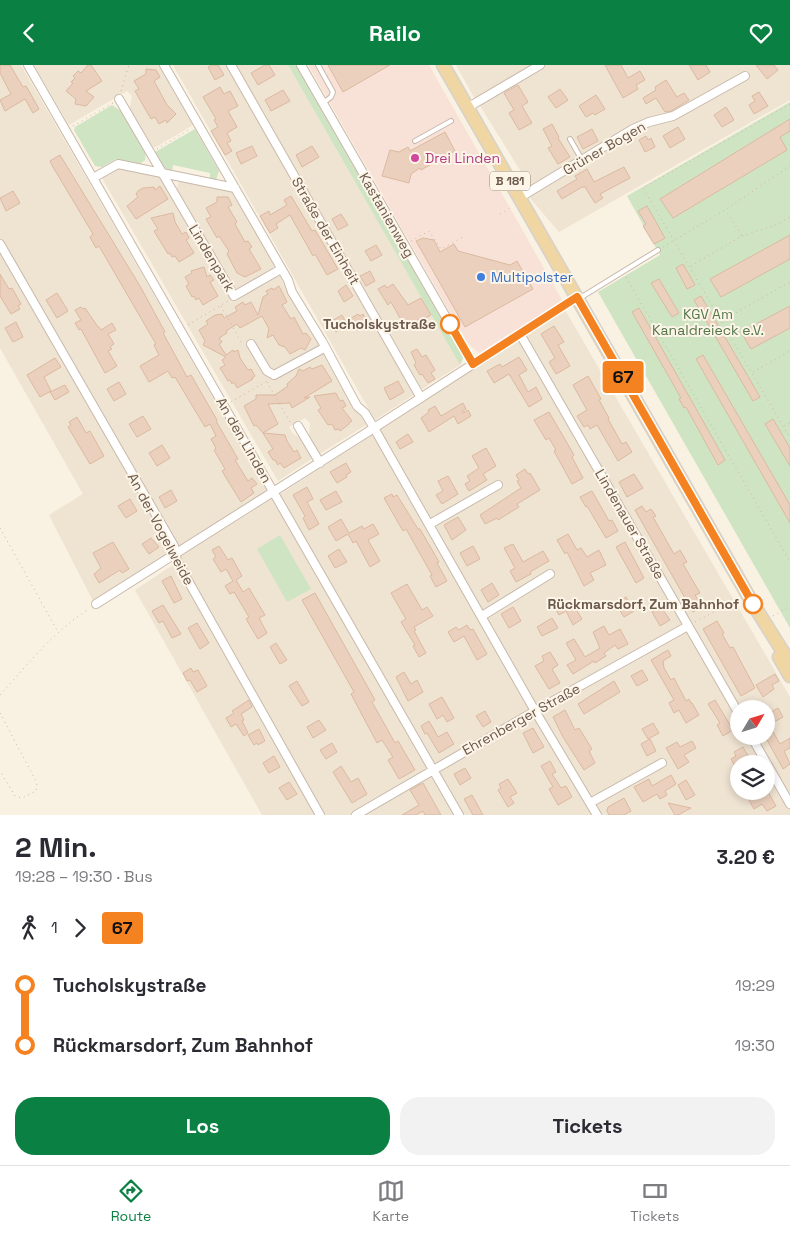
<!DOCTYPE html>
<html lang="de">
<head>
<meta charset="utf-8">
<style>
	:root { --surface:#fff; --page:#f2f2f3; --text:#2b2b33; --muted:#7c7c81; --line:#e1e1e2; --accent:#0b8043 }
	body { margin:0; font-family:"Space Grotesk",sans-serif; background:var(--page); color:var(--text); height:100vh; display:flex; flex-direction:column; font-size:19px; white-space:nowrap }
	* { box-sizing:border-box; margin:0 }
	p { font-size:16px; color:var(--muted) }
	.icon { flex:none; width:28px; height:28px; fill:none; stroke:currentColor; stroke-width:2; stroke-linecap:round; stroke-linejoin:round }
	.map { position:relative; height:750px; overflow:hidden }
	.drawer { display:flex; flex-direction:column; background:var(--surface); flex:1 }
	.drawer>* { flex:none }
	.badge { padding:0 10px; border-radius:4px; font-size:18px; line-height:32px }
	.needle { width:32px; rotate:52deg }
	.tools { position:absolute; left:730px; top:635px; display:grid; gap:10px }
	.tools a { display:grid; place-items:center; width:45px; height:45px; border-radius:50%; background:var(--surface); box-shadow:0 2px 8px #0003; font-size:25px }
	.map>.badge { position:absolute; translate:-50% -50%; box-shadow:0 0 0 2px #fff }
	.legs { display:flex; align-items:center; gap:8px; height:55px; padding:0 15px; font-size:16px }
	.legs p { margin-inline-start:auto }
	.headline { display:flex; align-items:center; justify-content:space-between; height:85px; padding:0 15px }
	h1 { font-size:28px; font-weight:800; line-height:38px }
	.primary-button { display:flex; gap:10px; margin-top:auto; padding:10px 15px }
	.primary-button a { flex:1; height:58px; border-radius:20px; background:var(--accent); color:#fff; font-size:20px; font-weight:800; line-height:58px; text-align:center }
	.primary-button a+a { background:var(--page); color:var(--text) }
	ul { padding:0 15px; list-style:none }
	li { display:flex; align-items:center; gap:18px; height:60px; font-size:19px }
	li i { display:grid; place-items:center; width:8px; height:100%; margin:0 6px; background:currentColor }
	li i::after { content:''; width:12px; height:12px; margin:-6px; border:4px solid; border-radius:50%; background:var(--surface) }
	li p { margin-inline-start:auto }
	li:first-child i { background:linear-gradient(#0000 50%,currentColor 0) }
	li:last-child i { background:linear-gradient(currentColor 50%,#0000 0) }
	header { display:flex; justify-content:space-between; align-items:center; height:65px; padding:0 15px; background:var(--accent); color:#fff; font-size:22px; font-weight:800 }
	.dock { display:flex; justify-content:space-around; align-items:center; height:70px; border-top:1px solid var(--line); background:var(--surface); font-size:14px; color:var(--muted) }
	.dock a { display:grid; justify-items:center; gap:2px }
	.dock .active { color:var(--accent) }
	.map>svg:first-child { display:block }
</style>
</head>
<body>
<header><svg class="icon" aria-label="back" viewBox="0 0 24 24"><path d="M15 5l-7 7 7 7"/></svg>Railo<svg class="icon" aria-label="heart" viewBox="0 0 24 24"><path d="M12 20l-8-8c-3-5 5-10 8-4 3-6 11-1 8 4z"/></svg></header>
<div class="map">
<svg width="790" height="750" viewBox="0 0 790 750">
	<rect width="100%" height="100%" fill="#f9f1e2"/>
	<path fill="#efe3d2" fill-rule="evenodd" d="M0,0H21L266,424L263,428L93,536L49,450L83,429L0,283Z
		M34,0H158L193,60L156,82H153L132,47H129L132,31L127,26L69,60Z
		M173,0H227L415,329L375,355Z
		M236,0H288L460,300L422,324Z
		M456,0H535L475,34Z
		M544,0H790V35L559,167L529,132L635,66L650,59L674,52L748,12L746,9L673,49L650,54L634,61L585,89H581L570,72L568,74L576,90V94L531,123L479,39Z
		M120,102L161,111L232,236L279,209L286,224L366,360L318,390L309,372L310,358L305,353L289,362L293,369L301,373L313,393L278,416L102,113L104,109Z
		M182,116L231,126L274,200L273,203L238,224L231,222L178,129L177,122L179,117Z
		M565,245L790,632V750H262L135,525L179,496V491L287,425ZM739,644H766V671H739ZM739,699H766V726H739Z"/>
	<path fill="#f8e2d7" d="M308,0H429L562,235L515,267L479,288L468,279Z"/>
	<path fill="#cfe4c3" d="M288,0H296L461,287L463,293L460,300Z
		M790,37V563L598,227L660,190L627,131Z
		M112,40L124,48L146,87L145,95L140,99L116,94L102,102L95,101L74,65L75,62Z
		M195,64L219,106L216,115L210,114V108L173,100L172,106C162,105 159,95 155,87Z
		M280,470L311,524L287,537L257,484Z"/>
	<path fill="#ebd1bd" stroke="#dbb9a0" d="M0,0H10L23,22L26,21L39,44L33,48L25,34L5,46L0,35L11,29L0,8Z
		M88,0H91L102,16L86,26L94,32L86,41L75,39L76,34L66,26L73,18L71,17L75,13L73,11L78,6L81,8Z
		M212,0H218L224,10L215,15L208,2Z
		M265,0H269L275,10L258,20L251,8Z
		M328,0H390L343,27Z
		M605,0H621L628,13L640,6L645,15L636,20L638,24L623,33Z
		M689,0H706L710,7L698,15Z
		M756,0H774L778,5L767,14Z
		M146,4L156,5L160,12L154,16L167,40L176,49L167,58L166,55L159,59L155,52L151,54L135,26L139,24L134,16L146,9Z
		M666,15L677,32L684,28L689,35L671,46L665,47L656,33L646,39L643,33L656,25L655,22Z
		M518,20L528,37L522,41L532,58L519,65L509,48L514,45L504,28Z
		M220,22L224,29L230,26L238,41L228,46L237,62L227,68L231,76L227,78L232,86L225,90L211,66L218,62L214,55L216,54L203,32Z
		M560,24L568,35L556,43L548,32Z
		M283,25L290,36L271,46L265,35Z
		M759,27L768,41L754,49L749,40L755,36L752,31Z
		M596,30L605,44L595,50L593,48L586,52L579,41Z
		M726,42L734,55L722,62L714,50Z
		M790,54V66L780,72L787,85L673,153L660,134Z
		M552,59L559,72L558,73L570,92L558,99L548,83L552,81L543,64Z
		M678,62L685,74L670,83L663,71Z
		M592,64L598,76L583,84L577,72Z
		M445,67L455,86L421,105L420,103L411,109L409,118L382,111L390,85L399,87L408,82L410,86Z
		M646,71L648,75L651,73L655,82L645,87L639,75Z
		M252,81L257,91L241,99L236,88Z
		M312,81L319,92L302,102L296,90Z
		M60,90L140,221L165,267L163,268L187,312L191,310L217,355L216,356L238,394L235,395L248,416L252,413L257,419L251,423L254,428L241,437L222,406L225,404L214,385L216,383L211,374L216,371L210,359L205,362L175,312L172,313L168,306L149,317L140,301L159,290L154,280L156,279L99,181L96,183L90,172L93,169L53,102L50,96Z
		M624,102L630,113L600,129L603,133L595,138L585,122H582L562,134L557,126L577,114L575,111L587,104L594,117Z
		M160,121L168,134L136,154L127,141L138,132L136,129L138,126L143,123L154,122L155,125Z
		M13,126L20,138L6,146L0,133Z
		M291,131L312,166L315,165L338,204L327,210L315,189L313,191L290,150L276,159L278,163L270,168L260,151L269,146L270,150L287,140L284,135Z
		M217,132H228L232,140L228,142L237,157L235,159L245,177L248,176L252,182L249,184L261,204L245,212L237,208L227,189L229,186L219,171L217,173L206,154L211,152L206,143L217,137Z
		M647,141L665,173L654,179L643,161L646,159L638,146Z
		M173,148L175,157L182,169L186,167L189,173L186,175L194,188L179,197L175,191L172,192L170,188L168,189L154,166L158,164L151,153Z
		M341,149L348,160L338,165L332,154Z
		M790,170V194L721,232L710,214Z
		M423,173L434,175L440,187L454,179L458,186L510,200L517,196L533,224L465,262L416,176Z
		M376,180L382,190L371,196L365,186Z
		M683,199L695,220L687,224L676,203Z
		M204,202L207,212L210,210L214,215L210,217L218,231L203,240L199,233L196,235L194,231L192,232L186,221L189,219L185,212L192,208L191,206Z
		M370,206L375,216L366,221L360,211Z
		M0,209L9,224L12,223L21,239L18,241L20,244L11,249L0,231Z
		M659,214L679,248L672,252L651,218Z
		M393,219L408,240L421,233L431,250L424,254L423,252L405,262L391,237L388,240L378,224L385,220L387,223Z
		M346,220L353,231L344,237L338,226Z
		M279,221L287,237L282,240L291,254L294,252L303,269L306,268L311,274L305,285L301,283L290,289L285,282L279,280L273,270L267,273L269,264L262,251L240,263L237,259L226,266L227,268L219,273L222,277L219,279L226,290L233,285L234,287L238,285L240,293L248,305L251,304L255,311L252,313L253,314L237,323L234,317L232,319L230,315L228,316L220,303L225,300L222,295L226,292L203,280L205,276L199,265L208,259L206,256L215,250L222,249L224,253L237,246L235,242L243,237L245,240L251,237L258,250L263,232L268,229L266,226L272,223L273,225Z
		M57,228L68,246L57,253L46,235Z
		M701,231L760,332L753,336L694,235Z
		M790,241V263L751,284L741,267Z
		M81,242L83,244L85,243L98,262H99L101,265L112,258L116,265L108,269L114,279L110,282L112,284L108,286L117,301L105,308L81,264L79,265L75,258L81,255L75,245Z
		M639,243L725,395L718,400L686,342L684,343L679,334L681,333L632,247Z
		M358,249L360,251L363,249L368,259L357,266L350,254Z
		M342,250L347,260L336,267L330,257Z
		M16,257L23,272L13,277L5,263Z
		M554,261L564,277L558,280L570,301L556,309L549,297L555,293L541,269Z
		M417,284L422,292L426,290L435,305L431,308L435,314L428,318L422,309L420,310L414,300L416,298L411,287Z
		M703,290L790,440V458L696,294Z
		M519,292L527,305L519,310L528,327L536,322L542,334L529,342L509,309L494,318L487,306L500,299L502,302Z
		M55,293L61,302L44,312L51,326L40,332L27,310Z
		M322,300L332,316L304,333L310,332L292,343L290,338L268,339L278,359L263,368L256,360L254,361L244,341L256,334V330H275L288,321L287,319L296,311L299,304L303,306L310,302L312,304Z
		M588,311L601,334L599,335L609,353L608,354L622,379L626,377L632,387L618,396L597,360L590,364L588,360L584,362L577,351L587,345L573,320Z
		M398,316L404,327L390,335L384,323Z
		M119,317L126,329L114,336L107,324Z
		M65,320L69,327L55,335L50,327Z
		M336,328L340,336L343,335L346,341L342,343L352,356L349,358V359L340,366L339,364L335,365L332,359L328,360L318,345L321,343L314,331Z
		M463,338L466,344L462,346L463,348L468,345L471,351L458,359L454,351L429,367L421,353L429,347L428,345L435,341L441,351Z
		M549,347L574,390L572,392L583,413L572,419L554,386L556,385L549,373L546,375L534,355Z
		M143,351L151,364L137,372L129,359Z
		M77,352L86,368L90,366L104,391L90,399L68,362L71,360L69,357Z
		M773,354L790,383V401L765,359Z
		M263,368L285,370L287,376L294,387L297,385L301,393L284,403L280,398L278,400L275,395H273L268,387L273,384Z
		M408,369L413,377L400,384L396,377Z
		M162,380L170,393L157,401L149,388Z
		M486,383L496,401L483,409L487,415L469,426L465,419L470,416L467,411L479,403L472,391Z
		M346,398L351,407L346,410L347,412L337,418L330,407Z
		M525,404L528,409L530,408L540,425L517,439L519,442L498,455L497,453L485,459L480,450L521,423L517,416L519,415L516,410Z
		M634,409L643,423L627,432L619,417Z
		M448,411L458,429L442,439L436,430L443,426L438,416Z
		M307,422L313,434L307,437L319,459L309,465L303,453L305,451L293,430Z
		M171,425L177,436L165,443L159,432Z
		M336,426L342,437L326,445L320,435Z
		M592,426L609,456L612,455L618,466L606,473L587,441L586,442L580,432Z
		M392,429L393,432L397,430L418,464H420L439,497L437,498L447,516L436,522L430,511L432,510L406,464L403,466L384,433Z
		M130,434L137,446L126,453L118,441Z
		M642,441L646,447L651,444L656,451L653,452L674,489L680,485L687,497L683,499L700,528L695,530L702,542L693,547L635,445Z
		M458,452L466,465L452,475L444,460Z
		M341,454L349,468L362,461L364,464L373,459L379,469L368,475L380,496L370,502L356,476L353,478L348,469L336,476L328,462Z
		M568,469L577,485L581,483L587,492L599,485L606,500L590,508L594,515L584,521L567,487L565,489L557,475Z
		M151,473L159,482L149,489L142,479Z
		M113,477L129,504L122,508L120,505L99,518L94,509L101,503L93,488Z
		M625,477L644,513L636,518L616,482Z
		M513,479L523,497L543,486L549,496L530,507L531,509L516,517L510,506L515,503L504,483Z
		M219,481L228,495L232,493L242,511L236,515L243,527L249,523L265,550L259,553L267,568L258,574L246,554L249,552L234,527L230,529L225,521L233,516L226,504L221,507L213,494L216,492L212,485Z
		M473,481L480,494L467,501L460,488Z
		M339,484L347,497L335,503L328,491Z
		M171,511L182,534L174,538L162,516Z
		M492,518L499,530L488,537L481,525Z
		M407,519L422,545L427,542L433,551L414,562L416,565L414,566L426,588L419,592L413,581L415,580L401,557L406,554L391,528Z
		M315,528L375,635L372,637L395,678L398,676L415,705L399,714L388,695L393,692L382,675L377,678L351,629L354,627L302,535Z
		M626,532L634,546L624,552L615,538Z
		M571,536L582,554L573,560L566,546L559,550L556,545Z
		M163,540L181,569L172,573L163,556L159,558L152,546Z
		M513,542L521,556L509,563L501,549Z
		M661,542L670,555L660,561L652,547Z
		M552,553L558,563L542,571L537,562Z
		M717,556L724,568L722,569L730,583L733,582L755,623L741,631L703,564Z
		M197,558L209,578L200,584L188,563Z
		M467,560L470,565L473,564L487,589L477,595L464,571L454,577L448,567L456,562L459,565Z
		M604,561L609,570L620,564L628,579L618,584L615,580L604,588L606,591L595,598L594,596L573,609L567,600L576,595L566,578L574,574L585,592L600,583L593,567Z
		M276,578L287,595L280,599L270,582Z
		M668,585L671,591L663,596L664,603L671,615L674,613L686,636L689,634L691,638H692L699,650L686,658L679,645L674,648L669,638L674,635L651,595Z
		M550,587L558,600L552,604L560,618L549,624L535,601L544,596L542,591Z
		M191,603L193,607L198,605L207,621L197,627L190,615L187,616L183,608Z
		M642,605L648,615L637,621L631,611Z
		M404,607L411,619L417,615L423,627L408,636L396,612Z
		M775,609L779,616L772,620L774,624L763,632L756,620Z
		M297,616L309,637L302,641L289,621Z
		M614,616L620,627L584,649L578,639Z
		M442,632L454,653L447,657L443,650L437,654L429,639Z
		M249,635L252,642L241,649L244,655L242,656L248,668L244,671L236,659L231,662L226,653L234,648L232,646Z
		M715,635L733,665L723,671L717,660L720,658L708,639Z
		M778,643L783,652L769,660L780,679L790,673V683L784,686L790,699L783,704L766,673V650Z
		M565,645L575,665L579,663L592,684L589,686L595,698L584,705L563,672L553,652Z
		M485,646L491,657L483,662L476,651Z
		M319,655L326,665L313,673L307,662Z
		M429,656L438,672L447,667L454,679L439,688L427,668L425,669L421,661Z
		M653,658L659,668L648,674L642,664Z
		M533,663L544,682L533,688L523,668Z
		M259,664L265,676L258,680L257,678L254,680L248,670Z
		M650,674L656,686L647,691L641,679Z
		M692,676L696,683L684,690L689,697L678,704L666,683L677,677L680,682Z
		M332,678L337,687L326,694L320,685Z
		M743,682L751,696L746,699H739V708L731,694L736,691L734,687Z
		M274,691L280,702L269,708L263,698Z
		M550,696L556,707L552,709L561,723L566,721L572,732L558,740L549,724L553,722L541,701Z
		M341,701L351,717L358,713L367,729L352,738L333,707Z
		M465,703L471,713L460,720L454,709Z
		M671,710L676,719L665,726L667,730L660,734L657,729L643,737L634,722L649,714L652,721Z
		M508,714L517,728L510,732L514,738L508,742L498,725L501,723L499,719Z
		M686,715L695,730L686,735L678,720Z
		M289,717L297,729L287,735L279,723Z
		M423,718L441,750H425L423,746L416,750H402L419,740L410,725Z
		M767,725L776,741L767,746L762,739L754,744L749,735Z
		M472,730L483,750H473L464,734Z
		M624,733L631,746L624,750H609L607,746L608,742Z
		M668,738L691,743L678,750H675Z"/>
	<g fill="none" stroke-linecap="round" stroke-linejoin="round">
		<defs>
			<path id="service" d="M318,0L333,27L331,32L323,38
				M570,74L582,95
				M415,76L451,56
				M580,233L658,185"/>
			<path id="minor" d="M28,0L459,750
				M164,0L288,215L292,227L322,276L357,341L365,348L374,363L535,646L597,750
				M231,0L421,333
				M301,0L473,299
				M119,34L234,231L281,204
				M467,43L540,0
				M93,113L118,99L235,123
				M519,133L633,64L649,57L673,51L745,11
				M0,179L174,481L177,496L320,750
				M520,269L739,649
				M251,279L267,306L274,310L324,283
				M298,361L320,398
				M430,459L498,420
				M96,539L374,363L577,232
				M482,551L550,509
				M751,671L790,739
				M590,738L662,698
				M356,750L535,646L688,561"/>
			<path id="primary" d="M443,0L753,539L790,598
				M779,592L790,611"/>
		</defs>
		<use href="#service" stroke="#c8b9ab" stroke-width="6"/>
		<use href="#minor" stroke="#c8b9ab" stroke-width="10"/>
		<use href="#primary" stroke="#d6d1cd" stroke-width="15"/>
		<path stroke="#cfb5a1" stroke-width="1" stroke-dasharray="1 4" stroke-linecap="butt" d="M121,26L129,0
			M790,39L643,123L790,373
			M73,61L113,38
			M157,84L190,64
			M500,149L512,142
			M742,171L778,159L790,152
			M411,176L429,166L441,184L463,172
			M663,182L725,145L790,101
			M691,201L742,171L726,146
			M626,212L790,497
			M221,241L241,277H244
			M723,255L790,217
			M188,260L228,236
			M753,307L790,286
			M267,317L290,357
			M231,337L267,316
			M784,361L790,358
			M0,463L58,567
			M773,551L790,541
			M695,557L738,534
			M0,630C28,599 54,566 89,544
			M0,648L37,718L36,726L22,733L15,731L0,706"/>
		<use href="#service" stroke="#fff" stroke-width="4"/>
		<use href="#minor" stroke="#fff" stroke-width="8"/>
		<use href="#primary" stroke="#f0d6a2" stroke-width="12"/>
	</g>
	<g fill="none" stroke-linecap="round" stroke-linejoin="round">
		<defs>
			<path id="line-1" d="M450,259L473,299L577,232L753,539"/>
		</defs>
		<use href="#line-1" stroke="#fff" stroke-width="11"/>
		<use href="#line-1" stroke="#f58220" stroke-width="8"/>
	</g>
	<circle fill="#d1479c" stroke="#fcf5e8" stroke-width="2" cx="415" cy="93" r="5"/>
	<circle fill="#3f7fe0" stroke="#fcf5e8" stroke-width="2" cx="481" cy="212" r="5"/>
	<g fill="#fff" stroke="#f58220" stroke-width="2.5">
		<circle cx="450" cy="259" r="9"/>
		<circle cx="753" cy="539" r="9"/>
	</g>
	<g text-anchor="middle" stroke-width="4" stroke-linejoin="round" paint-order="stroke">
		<rect fill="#fcf5e8" stroke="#98887b" stroke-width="1" x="490" y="106.5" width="40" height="19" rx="4"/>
		<g font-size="12" font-weight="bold" fill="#6d594c">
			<text x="510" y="120">B 181</text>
		</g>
		<g font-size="14" fill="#6d594c" stroke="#fcf5e8">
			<text transform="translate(604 83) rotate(-30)" y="5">Grüner Bogen</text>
			<text transform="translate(387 150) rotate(60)" y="5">Kastanienweg</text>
			<text transform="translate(326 166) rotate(60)" y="5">Straße der Einheit</text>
			<text transform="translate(212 193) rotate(59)" y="5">Lindenpark</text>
			<text transform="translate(244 375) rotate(60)" y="5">An den Linden</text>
			<text transform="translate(630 459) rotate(60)" y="5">Lindenauer Straße</text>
			<text transform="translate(161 464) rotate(62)" y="5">An der Vogelweide</text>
			<text transform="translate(521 654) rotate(-29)" y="5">Ehrenberger Straße</text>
		</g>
		<g font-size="14" fill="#b23c85" stroke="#fcf5e8" text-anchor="start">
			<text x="425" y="98">Drei Linden</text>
		</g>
		<g font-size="14" fill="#366cbe" stroke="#fcf5e8" text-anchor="start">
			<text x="491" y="217">Multipolster</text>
		</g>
		<g font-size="14" fill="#547749" stroke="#fcf5e8">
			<text x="708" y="254">KGV Am<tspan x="708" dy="16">Kanaldreieck e.V.</tspan></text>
		</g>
		<g font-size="14" font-weight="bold" fill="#6d594c" stroke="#fcf5e8" text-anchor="end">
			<text x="436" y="264">Tucholskystraße</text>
			<text x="739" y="544">Rückmarsdorf, Zum Bahnhof</text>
		</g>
	</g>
</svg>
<div class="tools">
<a><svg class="needle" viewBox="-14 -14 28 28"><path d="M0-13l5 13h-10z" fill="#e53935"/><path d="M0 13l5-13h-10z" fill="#7c7c81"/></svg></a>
<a><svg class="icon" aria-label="layers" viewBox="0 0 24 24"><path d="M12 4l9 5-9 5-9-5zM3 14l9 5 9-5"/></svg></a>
</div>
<b class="badge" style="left:623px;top:312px;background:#f58220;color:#111">67</b>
</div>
<section class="drawer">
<div class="headline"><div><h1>2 Min.</h1><p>19:28 – 19:30 · Bus</p></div><b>3.20 €</b></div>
<div class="legs"><svg class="icon" aria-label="walk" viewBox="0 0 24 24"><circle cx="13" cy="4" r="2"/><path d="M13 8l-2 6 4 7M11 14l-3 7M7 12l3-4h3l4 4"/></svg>1<svg class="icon" aria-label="forward" viewBox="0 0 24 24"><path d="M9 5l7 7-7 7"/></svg><b class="badge" style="background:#f58220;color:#111">67</b></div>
<ul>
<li><i style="color:#f58220"></i><b>Tucholskystraße</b><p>19:29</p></li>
<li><i style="color:#f58220"></i><b>Rückmarsdorf, Zum Bahnhof</b><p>19:30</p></li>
</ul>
<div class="primary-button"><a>Los</a><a>Tickets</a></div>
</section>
<nav class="dock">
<a class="active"><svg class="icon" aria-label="directions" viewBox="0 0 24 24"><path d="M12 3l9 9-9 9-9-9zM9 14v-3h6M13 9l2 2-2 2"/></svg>Route</a>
<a><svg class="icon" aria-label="map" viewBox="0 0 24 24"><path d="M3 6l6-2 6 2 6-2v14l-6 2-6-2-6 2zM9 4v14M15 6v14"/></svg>Karte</a>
<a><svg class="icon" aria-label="tickets" viewBox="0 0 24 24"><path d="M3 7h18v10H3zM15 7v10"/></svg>Tickets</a>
</nav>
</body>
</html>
